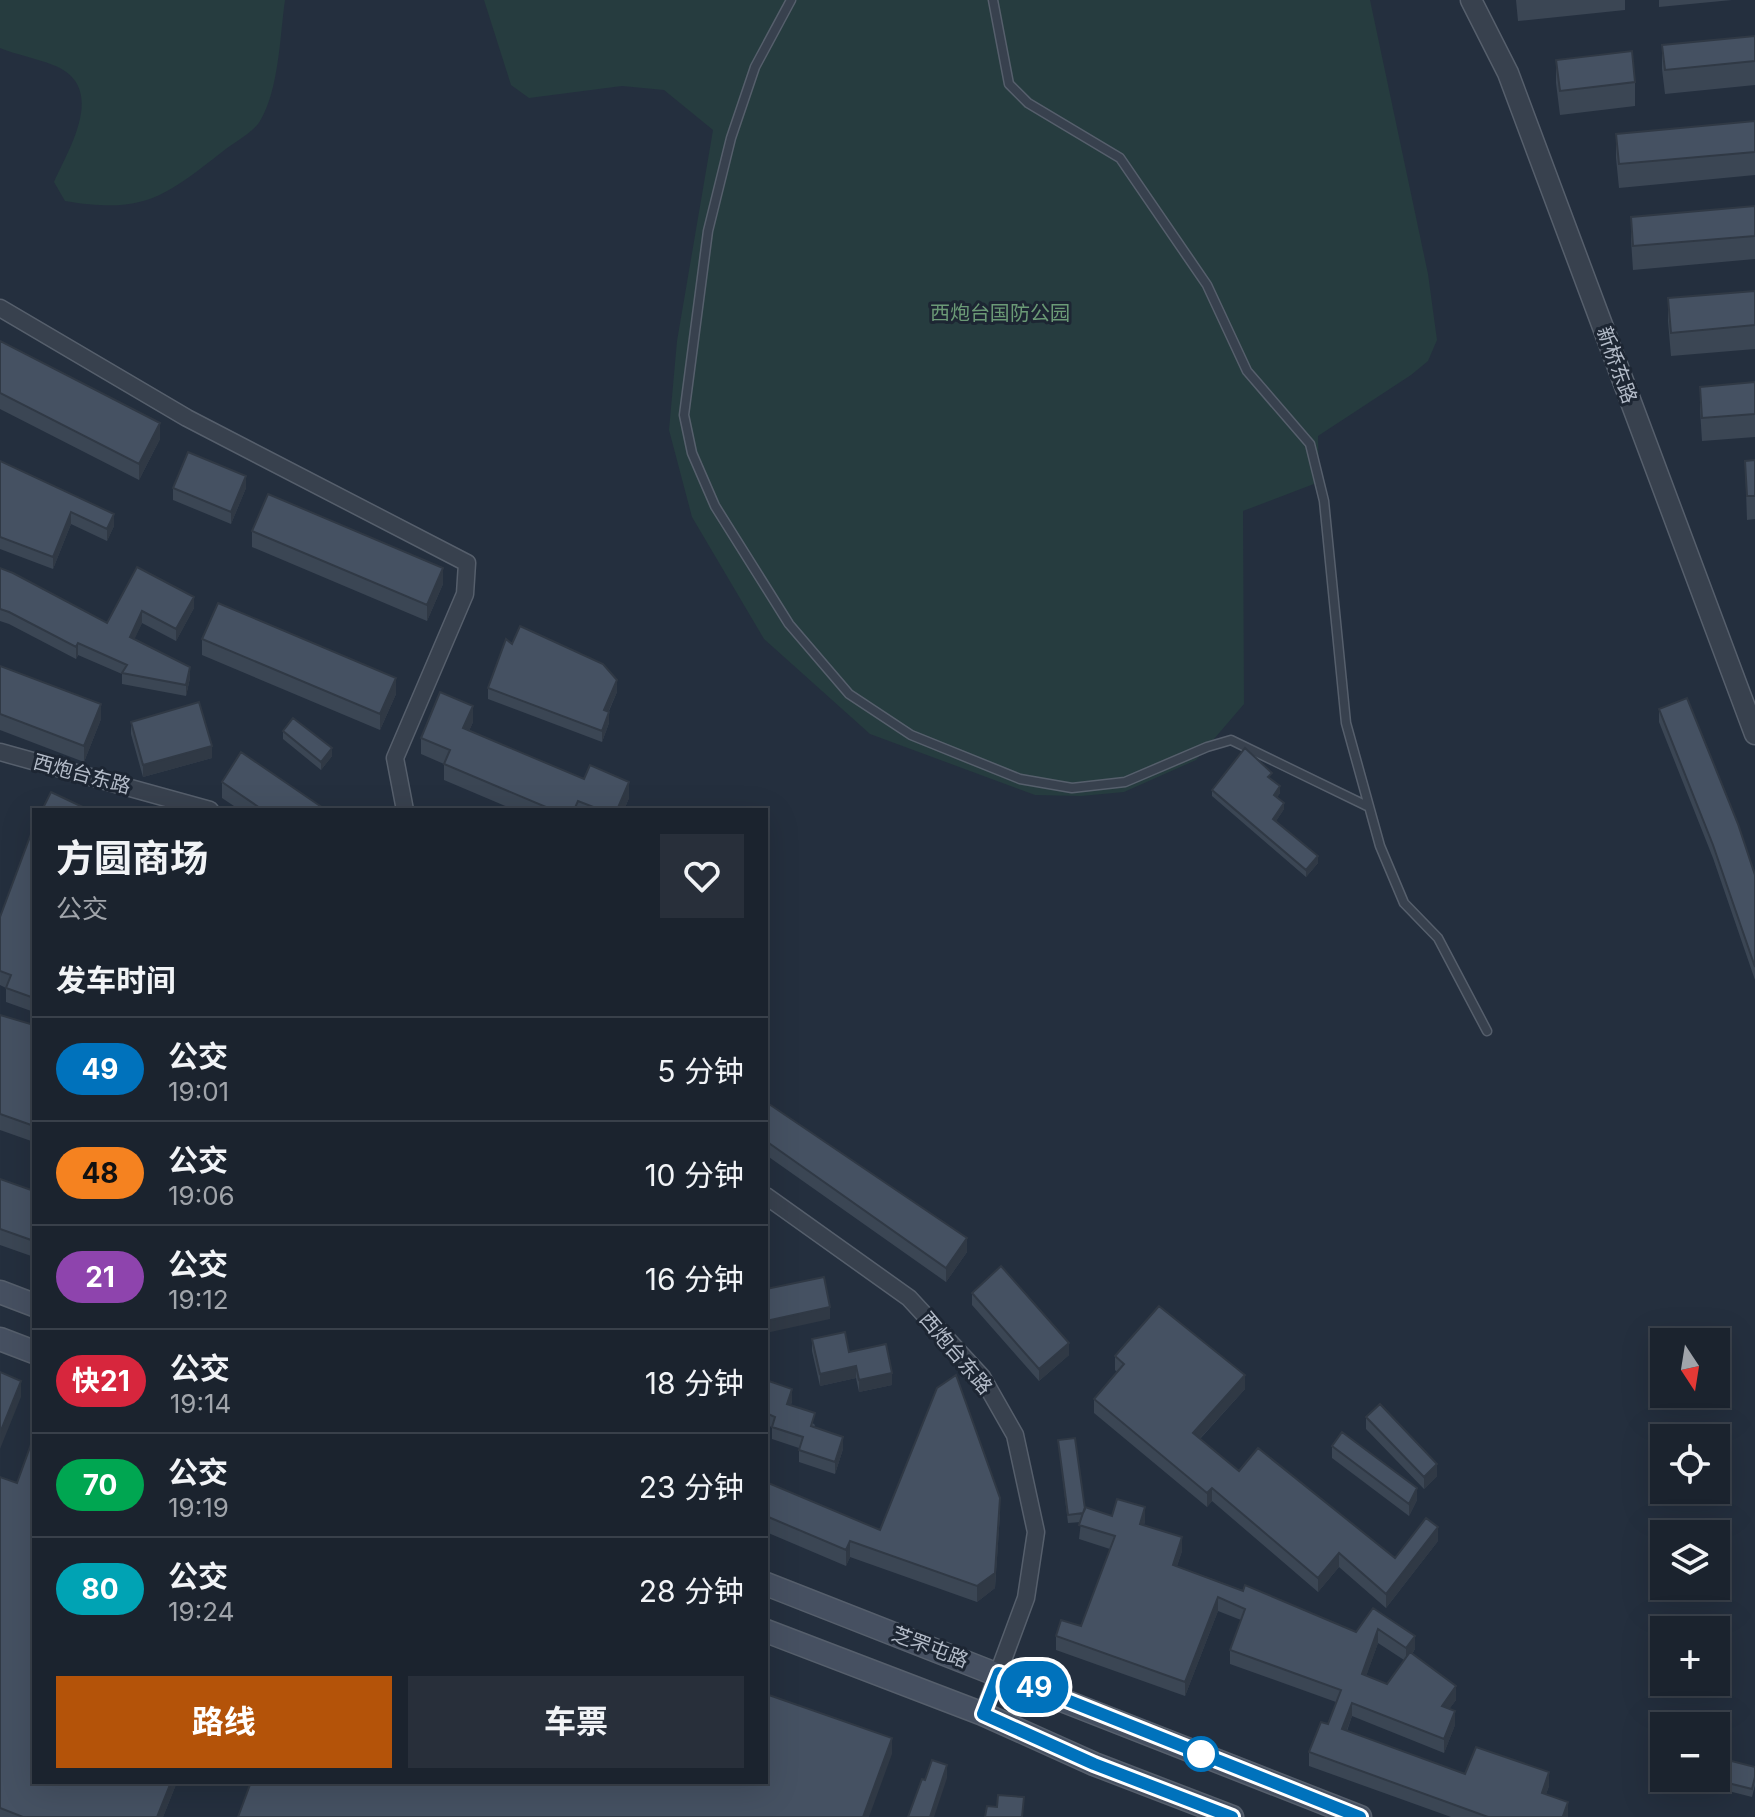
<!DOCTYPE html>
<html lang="zh">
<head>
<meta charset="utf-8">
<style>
	:root { --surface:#1b232e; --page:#282f3a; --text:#f1f3f6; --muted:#a0a4aa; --line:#39404a; --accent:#b45309 }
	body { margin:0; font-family:Inter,"Noto Sans SC",sans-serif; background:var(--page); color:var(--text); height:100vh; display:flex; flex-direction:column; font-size:30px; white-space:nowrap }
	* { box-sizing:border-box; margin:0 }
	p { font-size:26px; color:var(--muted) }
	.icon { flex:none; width:44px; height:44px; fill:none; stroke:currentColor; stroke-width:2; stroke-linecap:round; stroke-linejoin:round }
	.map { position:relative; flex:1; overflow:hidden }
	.drawer { position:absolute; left:32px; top:808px; width:736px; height:976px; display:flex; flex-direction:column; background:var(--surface); border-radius:0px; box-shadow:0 8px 32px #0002,0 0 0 2px var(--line) }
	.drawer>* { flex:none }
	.badge { padding:0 16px; border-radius:26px; font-size:28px; line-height:52px }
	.needle { width:52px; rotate:168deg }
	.controls { position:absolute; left:1650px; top:1328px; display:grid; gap:16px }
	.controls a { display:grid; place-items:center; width:80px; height:80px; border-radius:0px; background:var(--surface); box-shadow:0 8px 32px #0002,0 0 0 2px var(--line); font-size:40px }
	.map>.badge { position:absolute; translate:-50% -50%; box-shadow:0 0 0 4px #fff }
	h2 { padding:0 24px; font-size:30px; line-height:72px }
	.round { display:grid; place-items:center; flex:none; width:84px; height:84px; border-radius:0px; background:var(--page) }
	.headline { display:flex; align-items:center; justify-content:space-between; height:136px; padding:0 24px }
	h1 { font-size:38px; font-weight:700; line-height:60px }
	.action { display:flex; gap:16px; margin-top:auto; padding:16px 24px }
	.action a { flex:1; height:92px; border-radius:0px; background:var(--accent); color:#fff; font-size:32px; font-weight:700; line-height:92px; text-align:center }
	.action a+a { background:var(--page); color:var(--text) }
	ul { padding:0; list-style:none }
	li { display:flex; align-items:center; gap:24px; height:104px; padding:0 24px; border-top:2px solid var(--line) }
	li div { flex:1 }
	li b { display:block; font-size:30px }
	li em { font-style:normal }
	li .badge { min-width:88px; font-weight:700; text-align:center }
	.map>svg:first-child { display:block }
</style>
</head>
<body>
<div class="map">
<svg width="1755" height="1817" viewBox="0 0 1755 1817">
	<rect width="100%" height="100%" fill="#242f3e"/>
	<path fill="#263c3f" d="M0,0H285C280,35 279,90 260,121C253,133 233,143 222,152C163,198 143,214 65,201L54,182C70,147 108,86 53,65C36,58 17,55 0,48Z
		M484,0H1370L1428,274L1437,340L1428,361L1411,375L1318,436L1319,482L1243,511L1244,704L1196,760L1124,792L1081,796L1035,795L870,734L764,639L692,517L669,430L677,341L713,130L664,90L622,86L529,98L511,85Z"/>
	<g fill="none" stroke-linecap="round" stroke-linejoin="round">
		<defs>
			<path id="service" d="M791,0L755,67L731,138L708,231L684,415L692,453L715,506L789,624L849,694L911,735L1020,779L1072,788L1125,782L1207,747L1231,740L1369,807
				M993,0L1009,84L1028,103L1120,158L1207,285L1247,371L1310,444L1324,501L1346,723L1380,846L1404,903L1438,938L1487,1031"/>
			<path id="minor" d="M0,308L187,418L467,563L465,594L395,758L405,810
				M0,752L210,810
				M766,1196L909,1298L982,1377L1015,1435L1036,1532L1026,1598L983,1714"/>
			<path id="tertiary" d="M1471,0L1508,73L1755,734"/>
			<path id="secondary" d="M0,1292L34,1305
				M0,1339L34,1352
				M766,1584L1360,1817
				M766,1631L983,1714L1094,1764L1232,1817"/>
		</defs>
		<use href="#service" stroke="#565f6c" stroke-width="11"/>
		<use href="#minor" stroke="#565f6c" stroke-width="19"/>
		<use href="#tertiary" stroke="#565f6c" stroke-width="23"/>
		<use href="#secondary" stroke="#565f6c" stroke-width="25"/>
		<use href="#service" stroke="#38414e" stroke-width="8"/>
		<use href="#minor" stroke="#38414e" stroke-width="16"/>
		<use href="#tertiary" stroke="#38414e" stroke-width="20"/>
		<use href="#secondary" stroke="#465061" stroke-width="22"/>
	</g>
	<path fill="#3b4654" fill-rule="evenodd" d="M1516,0H1625V10L1518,21Z
		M1659,0H1732L1659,7Z
		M1755,36V85L1665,94L1662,69V45Z
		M1556,60L1635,82V106L1560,115L1556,83Z
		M1755,121V175L1619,188L1616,158V134Z
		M1755,206V259L1633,270L1631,240V217Z
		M1755,291V349L1671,356L1668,321V298Z
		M0,341L160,439L139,480L0,409Z
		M1755,382V437L1702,441L1700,410V387Z
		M1755,460V519L1747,520L1745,461Z
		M0,461L114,526L107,541L71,524L53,569L0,549Z
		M173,488H246L231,524L173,500Z
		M252,531L443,584L427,621L252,547Z
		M137,567L194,608L176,641L142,623L134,639L190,678L186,696L122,684V674L78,655L76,659L9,624L0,621V568L107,623Z
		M202,639L396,694L380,730L202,655Z
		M512,644L617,692L609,711V723L602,742L488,699V688Z
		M0,666L101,719L84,762L0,730Z
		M1659,709L1755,875V980L1713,858L1659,722Z
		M131,722L212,758L143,777L131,734Z
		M473,722L469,731L629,798L624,810H515L444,780V764L421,754V738Z
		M283,731L332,756L321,770L283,739Z
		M1272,780L1280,793L1277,797L1284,809L1276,821L1318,863L1306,877L1212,796V790Z
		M222,782L326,810H240L222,798Z
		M34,826V1012L6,1002V988L0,985V917Z
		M0,1015L34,1025V1142L0,1130Z
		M766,1102L967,1252L946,1282L766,1155Z
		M0,1179L34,1191V1257L0,1245Z
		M972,1293L1069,1355L1039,1381L972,1305Z
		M812,1339L849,1352L892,1385L859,1392L856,1378L820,1386L812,1351Z
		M1115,1356L1245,1389L1200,1439L1239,1471L1395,1558L1438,1541L1386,1608L1339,1567L1318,1592L1212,1501L1207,1507L1094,1413V1399L1117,1372L1115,1370Z
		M766,1380L792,1401L791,1405L815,1425L814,1427L843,1449L835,1474L799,1462V1448L772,1439V1427L766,1425Z
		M1366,1417L1437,1476L1424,1489L1366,1429Z
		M1058,1440L1085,1509L1112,1516L1145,1521L1144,1525L1182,1551L1177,1566L1356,1632L1373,1608L1415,1649L1412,1654L1456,1700L1449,1709L1455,1725L1444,1753L1352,1716L1347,1731L1465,1774L1549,1786L1546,1794L1568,1802V1817H1451L1309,1766V1752L1328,1724L1336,1702L1230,1664V1650L1241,1620L1218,1611L1185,1696L1056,1650V1636L1081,1626L1110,1549L1079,1539L1081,1522L1068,1523ZM1378,1643L1404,1660L1387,1684L1366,1676Z
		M1332,1446L1417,1500L1409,1516L1332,1458Z
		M0,1477L177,1782L163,1817H0Z
		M766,1482L880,1530L1000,1514L995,1588L977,1602L850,1557L846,1566L766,1532Z
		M1755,1767V1785L1752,1797L1693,1782V1778H1716Z"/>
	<path fill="#303945" d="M160,423V439L139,480V464Z
		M246,476V488L231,524V512Z
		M71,512V524L53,569V557Z
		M114,514V526L107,541V529Z
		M443,568V584L427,621V605Z
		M194,597V608L176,641V629Z
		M142,611V623L130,649V637Z
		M78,643V655L76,659V647Z
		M190,667V678L186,696V685Z
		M396,678V694L380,730V714Z
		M617,680V692L604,721V710Z
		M101,704V719L84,762V746Z
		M473,706V722L463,744V728Z
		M609,712V723L602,742V731Z
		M212,746V758L143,777V765Z
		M332,748V756L321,770V762Z
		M629,782V798L624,810H617Z
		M1280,786V793L1274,802V795Z
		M1284,803V809L1273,826V819Z
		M1318,856V863L1306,877V870Z
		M967,1238V1252L946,1282V1268Z
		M830,1307V1319L766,1333V1321Z
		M1069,1343V1355L1039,1381V1369Z
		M856,1366V1378L820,1386V1374Z
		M892,1373V1385L859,1392V1380Z
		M1245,1375V1389L1193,1446V1433Z
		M21,1381V1397L0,1449V1433Z
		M792,1389V1401L787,1416V1404Z
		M843,1437V1449L835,1474V1462Z
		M1437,1464V1476L1424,1489V1477Z
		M1212,1488V1501L1207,1507V1493Z
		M1417,1488V1500L1409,1516V1504Z
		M1000,1498L995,1588L977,1602V1586Z
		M1145,1507V1521L1140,1538V1524Z
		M1438,1527V1541L1386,1608V1594Z
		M1182,1537V1551L1173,1578V1565Z
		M850,1541V1557L846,1566V1550Z
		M1339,1553V1567L1318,1592V1578Z
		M1218,1597V1611L1185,1696V1682Z
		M1378,1629V1643L1362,1688V1674Z
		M1415,1636V1649L1406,1662V1648Z
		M1456,1686V1700L1442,1719V1706Z
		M1352,1703V1716L1342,1743V1729Z
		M1455,1711V1725L1444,1753V1739Z
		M892,1738V1754L869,1817H863Z
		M947,1765V1778L934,1817H930Z
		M1549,1772V1786L1542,1806V1793Z
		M171,1782H177L163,1817H157Z
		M1568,1802V1817H1563Z"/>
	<path fill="#455162" stroke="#303945" stroke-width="2" d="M1755,36V61L1665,70L1662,45Z
		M1632,51L1635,82L1560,91L1556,60Z
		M1755,121V152L1619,164L1616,134Z
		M1755,206V236L1633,246L1631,217Z
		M1755,291V325L1671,333L1668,298Z
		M0,341L160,423L139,464L0,393Z
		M1755,382V414L1702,418L1700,387Z
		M188,452L246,476L231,512L173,488Z
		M1755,460V496H1747L1745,461Z
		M0,461L114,514L107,529L71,512L53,557L0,537Z
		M268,494L443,568L427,605L252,531Z
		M137,567L194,597L176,629L142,611L130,637L190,667L186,685L122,673L127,665L78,643L76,647L9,612L0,609V568L13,573L107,623Z
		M218,603L396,678L380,714L202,639Z
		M520,626L603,664L617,680L604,710L609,712L602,731L488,688L506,639L512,644Z
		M0,666L101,704L84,746L0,714Z
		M440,692L473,706L463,728L584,779L590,765L629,782L617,810H601L578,801L574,810H553L444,764L450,750L421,738Z
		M1687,698L1738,824L1755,875V967L1713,845L1659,709Z
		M199,702L212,746L143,765L131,722Z
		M293,718L332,748L321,762L283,731Z
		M1245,748L1272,773L1268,777L1280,786L1274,795L1284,803L1273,819L1318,856L1306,870L1212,790Z
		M241,752L326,810H263L222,782Z
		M51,792L89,810H42Z
		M34,826V998L6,988L11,975L0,971V917Z
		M0,1015L34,1025V1126L0,1114Z
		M766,1102L967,1238L946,1268L766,1141Z
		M0,1179L34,1191V1241L0,1229Z
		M1001,1266L1069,1343L1039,1369L972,1293Z
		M824,1277L830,1307L766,1321V1289Z
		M1159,1306L1245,1375L1193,1433L1239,1471L1258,1448L1395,1558L1426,1518L1438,1527L1386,1594L1339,1553L1318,1578L1212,1488L1207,1493L1094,1399L1124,1364L1115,1356Z
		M845,1332L849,1352L886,1344L892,1373L859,1380L856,1366L820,1374L812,1339Z
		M0,1372L21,1381L0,1433Z
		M956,1375L1000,1498L995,1573L977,1586L850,1541L846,1550L766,1516V1482L880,1530L937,1388Z
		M766,1380L792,1389L787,1404L815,1413L811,1426L843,1437L835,1462L799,1450L803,1437L772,1427L775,1417L766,1413Z
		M1380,1404L1437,1464L1424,1477L1366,1417Z
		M1342,1432L1417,1488L1409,1504L1332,1446Z
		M34,1436V1782H171L157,1817H23L0,1808V1477L17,1483Z
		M1075,1438L1085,1509L1083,1513L1068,1515L1058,1440Z
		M1117,1499L1145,1507L1140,1524L1182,1537L1173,1565L1243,1591L1245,1585L1356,1632L1373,1608L1415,1636L1406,1648L1378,1629L1362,1674L1387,1684L1410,1652L1456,1686L1442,1706L1455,1711L1444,1739L1352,1703L1342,1729L1465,1774L1476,1747L1549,1772L1542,1793L1568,1802L1563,1816L1566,1817H1488L1309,1752L1321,1722L1328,1724L1341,1690L1230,1650L1245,1609L1218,1597L1185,1682L1056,1636L1061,1620L1081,1626L1115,1536L1079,1525L1085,1507L1112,1516Z
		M766,1694L892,1738L863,1817H238L251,1782H766Z
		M1716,1757L1755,1767V1777L1752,1789L1708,1778H1716Z
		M932,1760L947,1765L930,1817H908L922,1779L925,1780Z
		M998,1795L1024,1797L1022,1817H985L987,1806L997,1807Z"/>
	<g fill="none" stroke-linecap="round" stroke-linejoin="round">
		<defs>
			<path id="line" d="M1232,1817L1094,1764L983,1714L999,1673L1360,1817"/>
		</defs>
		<use href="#line" stroke="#fff" stroke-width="18"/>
		<use href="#line" stroke="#0072bc" stroke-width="12"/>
	</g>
	<circle fill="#fff" stroke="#0072bc" stroke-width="4" cx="1201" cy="1754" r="16"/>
	<g text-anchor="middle" stroke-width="6" stroke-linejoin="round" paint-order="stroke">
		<g font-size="20" fill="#6b9a76" stroke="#1d2633">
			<text x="1000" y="320">西炮台国防公园</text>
		</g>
		<g font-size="20" fill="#b4bcc9" stroke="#1d2633">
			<text transform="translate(1617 365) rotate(70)" y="7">新桥东路</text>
			<text transform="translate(82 774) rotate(15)" y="7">西炮台东路</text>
			<text transform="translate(956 1353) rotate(50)" y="7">西炮台东路</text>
			<text transform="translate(930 1647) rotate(21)" y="7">芝罘屯路</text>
		</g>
	</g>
</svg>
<div class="controls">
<a><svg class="needle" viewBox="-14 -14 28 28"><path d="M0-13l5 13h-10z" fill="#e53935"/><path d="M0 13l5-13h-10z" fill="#a0a4aa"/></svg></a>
<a><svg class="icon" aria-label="locate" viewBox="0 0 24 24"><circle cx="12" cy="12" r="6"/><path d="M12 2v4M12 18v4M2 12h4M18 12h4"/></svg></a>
<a><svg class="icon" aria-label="layers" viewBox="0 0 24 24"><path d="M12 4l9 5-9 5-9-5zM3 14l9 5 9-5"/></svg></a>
<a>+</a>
<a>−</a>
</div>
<b class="badge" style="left:1034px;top:1687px;background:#0072bc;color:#fff">49</b>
<section class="drawer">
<div class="headline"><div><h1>方圆商场</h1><p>公交</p></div><a class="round"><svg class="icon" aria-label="heart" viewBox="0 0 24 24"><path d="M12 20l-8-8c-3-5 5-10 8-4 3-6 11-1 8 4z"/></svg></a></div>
<h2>发车时间</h2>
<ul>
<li><span class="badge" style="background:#0072bc;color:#fff">49</span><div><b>公交</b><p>19:01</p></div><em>5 分钟</em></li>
<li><span class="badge" style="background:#f58220;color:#111">48</span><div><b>公交</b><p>19:06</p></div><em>10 分钟</em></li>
<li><span class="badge" style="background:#8e44ad;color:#fff">21</span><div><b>公交</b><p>19:12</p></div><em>16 分钟</em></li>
<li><span class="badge" style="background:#d7263d;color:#fff">快21</span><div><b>公交</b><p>19:14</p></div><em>18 分钟</em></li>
<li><span class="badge" style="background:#00a651;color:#fff">70</span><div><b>公交</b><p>19:19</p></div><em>23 分钟</em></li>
<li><span class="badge" style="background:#00a3b4;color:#fff">80</span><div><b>公交</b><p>19:24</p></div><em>28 分钟</em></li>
</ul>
<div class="action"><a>路线</a><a>车票</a></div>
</section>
</div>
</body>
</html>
